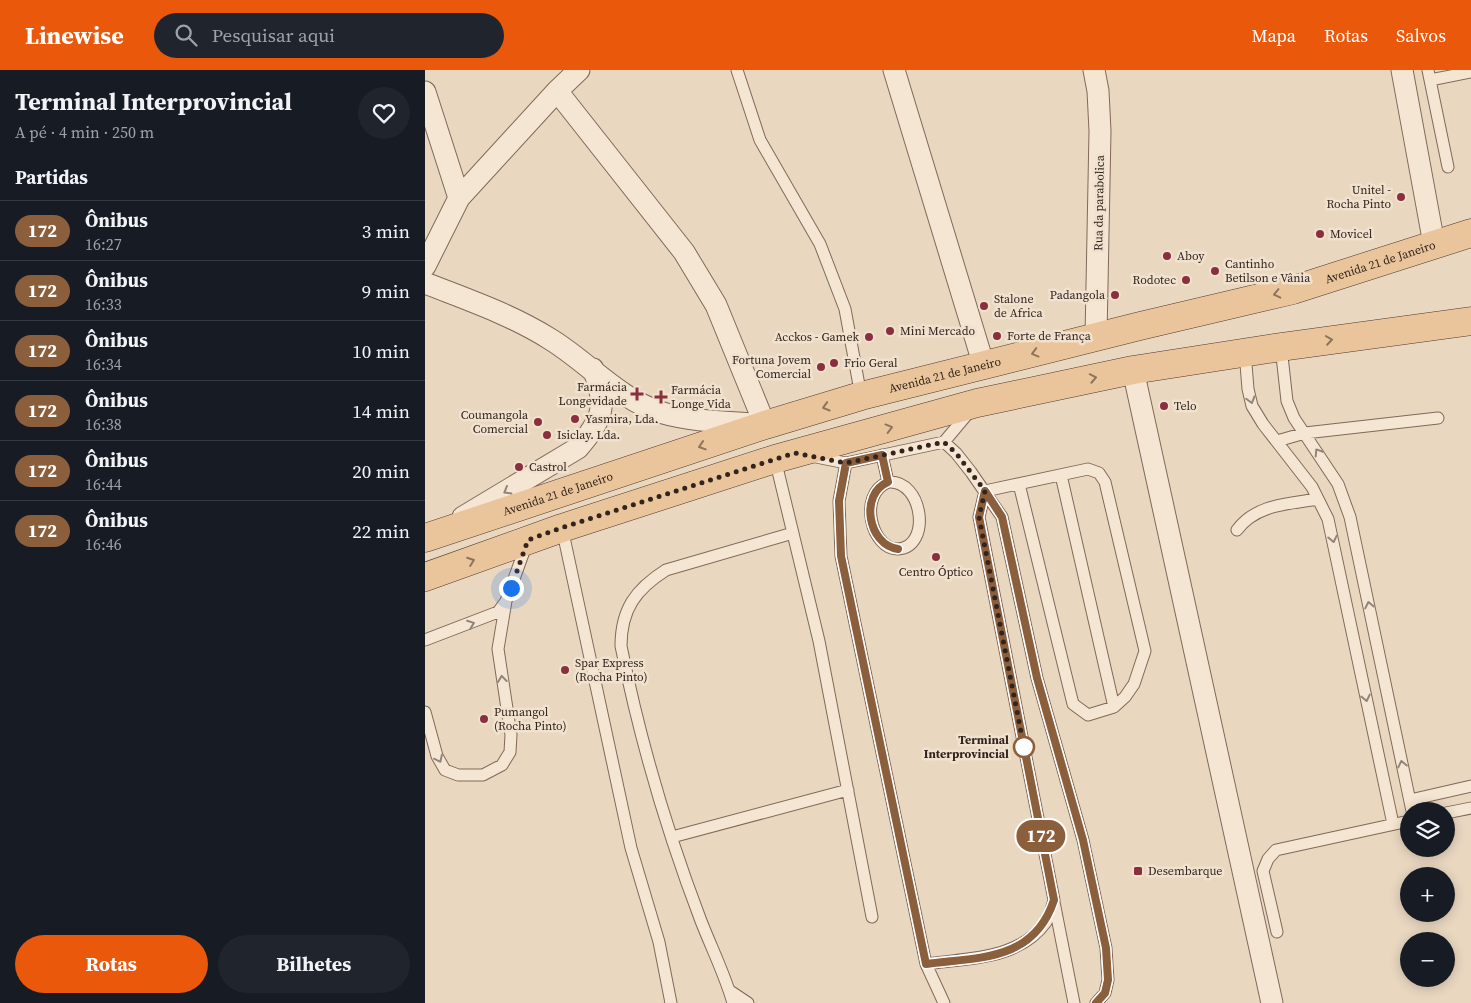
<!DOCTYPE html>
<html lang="pt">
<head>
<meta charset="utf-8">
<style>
	:root { --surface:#171b24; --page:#20242c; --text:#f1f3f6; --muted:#9ea1a6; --line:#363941; --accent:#ea580c }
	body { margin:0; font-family:"Source Serif 4",serif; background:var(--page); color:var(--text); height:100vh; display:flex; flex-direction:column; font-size:19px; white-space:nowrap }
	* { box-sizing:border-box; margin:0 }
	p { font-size:16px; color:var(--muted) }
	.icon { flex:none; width:28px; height:28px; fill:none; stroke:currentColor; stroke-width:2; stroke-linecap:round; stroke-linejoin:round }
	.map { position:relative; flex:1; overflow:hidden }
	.drawer { display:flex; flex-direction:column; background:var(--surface); width:425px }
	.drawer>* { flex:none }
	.badge { padding:0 10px; border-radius:16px; font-size:18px; line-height:32px }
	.fabs { position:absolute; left:975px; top:732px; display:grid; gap:10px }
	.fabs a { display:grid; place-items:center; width:55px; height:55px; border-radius:50%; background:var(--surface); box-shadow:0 2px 12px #0003; font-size:25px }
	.you { position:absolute; width:25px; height:25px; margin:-12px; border:4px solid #fff; border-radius:50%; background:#1a73e8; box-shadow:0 0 0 8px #1a73e833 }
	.map>.badge { position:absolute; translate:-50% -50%; box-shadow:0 0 0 2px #fff }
	h2 { padding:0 15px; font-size:19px; line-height:45px }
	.round { display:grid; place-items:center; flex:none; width:52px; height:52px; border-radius:26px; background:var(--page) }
	.summary { display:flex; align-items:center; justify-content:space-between; height:85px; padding:0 15px }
	h1 { font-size:24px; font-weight:700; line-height:38px }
	.action { display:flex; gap:10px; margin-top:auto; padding:10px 15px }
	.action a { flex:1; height:58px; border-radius:30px; background:var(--accent); color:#fff; font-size:20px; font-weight:700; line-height:58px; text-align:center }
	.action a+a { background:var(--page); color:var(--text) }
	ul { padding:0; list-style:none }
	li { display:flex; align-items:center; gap:15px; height:60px; padding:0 15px; border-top:1px solid var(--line) }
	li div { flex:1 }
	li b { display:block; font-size:19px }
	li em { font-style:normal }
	li .badge { min-width:55px; font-weight:700; text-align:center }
	header { display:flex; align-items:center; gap:30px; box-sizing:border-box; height:70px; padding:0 25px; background:var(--accent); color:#fff }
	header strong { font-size:24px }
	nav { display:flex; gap:28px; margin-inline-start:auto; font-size:18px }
	.search { width:350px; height:45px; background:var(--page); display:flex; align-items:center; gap:12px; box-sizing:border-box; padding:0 18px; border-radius:28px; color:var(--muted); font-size:19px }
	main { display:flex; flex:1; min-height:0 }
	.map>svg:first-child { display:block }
</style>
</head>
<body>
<header>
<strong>Linewise</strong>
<div class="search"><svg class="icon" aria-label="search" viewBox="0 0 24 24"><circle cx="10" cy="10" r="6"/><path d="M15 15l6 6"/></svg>Pesquisar aqui</div>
<nav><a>Mapa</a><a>Rotas</a><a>Salvos</a></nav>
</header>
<main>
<section class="drawer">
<div class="summary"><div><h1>Terminal Interprovincial</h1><p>A pé · 4 min · 250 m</p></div><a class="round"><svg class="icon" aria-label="heart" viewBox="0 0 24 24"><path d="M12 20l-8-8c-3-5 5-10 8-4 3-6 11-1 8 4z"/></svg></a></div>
<h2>Partidas</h2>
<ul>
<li><span class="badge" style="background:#8b5e3c;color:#fff">172</span><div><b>Ônibus</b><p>16:27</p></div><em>3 min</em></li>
<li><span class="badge" style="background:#8b5e3c;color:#fff">172</span><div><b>Ônibus</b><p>16:33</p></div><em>9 min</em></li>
<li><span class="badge" style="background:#8b5e3c;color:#fff">172</span><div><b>Ônibus</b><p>16:34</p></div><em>10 min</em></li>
<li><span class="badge" style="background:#8b5e3c;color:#fff">172</span><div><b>Ônibus</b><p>16:38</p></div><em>14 min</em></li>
<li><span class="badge" style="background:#8b5e3c;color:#fff">172</span><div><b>Ônibus</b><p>16:44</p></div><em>20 min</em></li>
<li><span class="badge" style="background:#8b5e3c;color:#fff">172</span><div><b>Ônibus</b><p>16:46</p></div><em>22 min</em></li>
</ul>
<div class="action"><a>Rotas</a><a>Bilhetes</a></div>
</section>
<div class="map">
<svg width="1046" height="933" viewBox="0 0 1046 933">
	<rect width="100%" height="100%" fill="#e9d7c0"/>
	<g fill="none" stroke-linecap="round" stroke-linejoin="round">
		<defs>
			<path id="lane" d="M312,0L335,70L395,174L420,239L436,326
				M1003,0L1005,10L1046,2
				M1005,10L1023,97
				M856,277L862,331L869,348L913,414L925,447L987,741
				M820,282L823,319L827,336L838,354L887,417L903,449L968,754
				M852,371L880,363L1013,348
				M519,372L531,383L546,402L577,447L612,608L658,770L681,878L683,910L680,923L671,933
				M457,385L463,412
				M386,386L421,393L519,372L545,341
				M350,389L394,571L447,847
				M421,393L414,431L416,486L501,894L519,933
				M636,405L689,637
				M463,412C498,409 507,477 473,479C447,480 432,425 463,412Z
				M560,421L663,399L674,403L680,412L720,581L709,614L700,627L689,637L663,645L648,634L594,414
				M137,458L206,778L234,872L246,933
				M812,460C831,434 864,434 893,429
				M0,570L73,542L81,531L102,473
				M0,642L12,686L20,700L33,705H58L77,695L85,682L86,665L73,579L81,531
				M985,730L1046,716
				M1021,743L1046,738
				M247,767L423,720
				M629,832L649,933
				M852,862L838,801L843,789L851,780L984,751
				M501,894C543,888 594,890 621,852C625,846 627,837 629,830L554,447L560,421
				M305,921L323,933
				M308,933C300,905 287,879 276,851C242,762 215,670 196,576C196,539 211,519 241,500L368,463"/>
			<path id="street" d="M469,0L559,296
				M669,0L673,21L675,61L671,267
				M977,0L1009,174
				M0,22L34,128
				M0,196L34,128L132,21L154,0
				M0,213C43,230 85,244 125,269C163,292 194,330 238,343C268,352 309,352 340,355L291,235L259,182L132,21
				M708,300L847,933
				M38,447L153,378C178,349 183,335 168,299"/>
			<g id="primary">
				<path id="s1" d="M0,468L340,355L436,326L715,256L868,220L1046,163"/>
				<path d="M0,507L137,458L350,389L552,333L708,300L856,277L1046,251"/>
			</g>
		</defs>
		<use href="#lane" stroke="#81695a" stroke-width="13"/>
		<use href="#street" stroke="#81695a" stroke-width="23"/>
		<use href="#primary" stroke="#4e382e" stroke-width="29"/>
		<use href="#lane" stroke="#f5e5d3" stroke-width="11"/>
		<use href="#street" stroke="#f5e5d3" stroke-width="21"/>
		<use href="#primary" stroke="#eac59b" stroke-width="28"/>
	</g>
	<defs><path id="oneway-chevron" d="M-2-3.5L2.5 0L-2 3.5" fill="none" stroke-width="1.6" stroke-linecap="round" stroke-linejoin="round" transform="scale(1.25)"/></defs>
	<g stroke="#8e745c">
		<use href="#oneway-chevron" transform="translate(852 224) rotate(167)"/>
		<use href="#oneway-chevron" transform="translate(904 270) rotate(-8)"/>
		<use href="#oneway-chevron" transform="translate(610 283) rotate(165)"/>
		<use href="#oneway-chevron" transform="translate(668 308) rotate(-11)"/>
		<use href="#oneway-chevron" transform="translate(401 337) rotate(163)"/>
		<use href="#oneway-chevron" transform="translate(464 358) rotate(-15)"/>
		<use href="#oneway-chevron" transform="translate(277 376) rotate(162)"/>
		<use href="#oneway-chevron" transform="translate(46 491) rotate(-20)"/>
	</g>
	<g stroke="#948478">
		<use href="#oneway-chevron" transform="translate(826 330) rotate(74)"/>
		<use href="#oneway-chevron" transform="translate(893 382) rotate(-123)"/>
		<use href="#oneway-chevron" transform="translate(82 421) rotate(150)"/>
		<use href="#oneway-chevron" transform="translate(908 469) rotate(78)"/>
		<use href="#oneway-chevron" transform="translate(944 535) rotate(-102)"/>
		<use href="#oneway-chevron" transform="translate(46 554) rotate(-21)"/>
		<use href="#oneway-chevron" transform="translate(77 609) rotate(-97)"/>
		<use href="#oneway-chevron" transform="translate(941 628) rotate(78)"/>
		<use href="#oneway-chevron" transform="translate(14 689) rotate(64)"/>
		<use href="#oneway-chevron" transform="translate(977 694) rotate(-102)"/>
	</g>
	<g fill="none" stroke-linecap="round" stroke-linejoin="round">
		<defs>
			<path id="line" d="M473,479C443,475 434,424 463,412L457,385L421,393L414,431L416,486L501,894C555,887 609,891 629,830L554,447L560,421L577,447L612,608L658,770L681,878L683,910L680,923L671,933"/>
		</defs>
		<use href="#line" stroke="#fff" stroke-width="11"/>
		<use href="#line" stroke="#8b5e3c" stroke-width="8"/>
		<path stroke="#32241d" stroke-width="5" stroke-dasharray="0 9" d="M86,518L103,470L136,458L370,383L421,393L519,372L531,383L560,421L554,447L599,677"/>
	</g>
	<g fill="#8a2f3e" stroke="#f1e2cf" stroke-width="2">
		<circle cx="976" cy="127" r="5"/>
		<circle cx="895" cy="164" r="5"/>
		<circle cx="742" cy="186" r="5"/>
		<circle cx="790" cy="201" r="5"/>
		<circle cx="761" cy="210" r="5"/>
		<circle cx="690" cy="225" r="5"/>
		<circle cx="559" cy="236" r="5"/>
		<circle cx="465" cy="261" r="5"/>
		<circle cx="572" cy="266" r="5"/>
		<circle cx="444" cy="267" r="5"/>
		<circle cx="409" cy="293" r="5"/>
		<circle cx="396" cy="297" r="5"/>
		<path d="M209.5 316.5h5v5h5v5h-5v5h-5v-5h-5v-5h5z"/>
		<path d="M233.5 319.5h5v5h5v5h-5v5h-5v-5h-5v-5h5z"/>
		<circle cx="739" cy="336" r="5"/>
		<circle cx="150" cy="349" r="5"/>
		<circle cx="113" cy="352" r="5"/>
		<circle cx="122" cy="365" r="5"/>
		<circle cx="94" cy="397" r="5"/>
		<circle cx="511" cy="487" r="5"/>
		<circle cx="140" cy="600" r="5"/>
		<circle cx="59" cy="649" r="5"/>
		<rect x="708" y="796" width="10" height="10" rx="2.5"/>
	</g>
	<circle fill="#fff" stroke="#8b5e3c" stroke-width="2.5" cx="599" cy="677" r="10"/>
	<g text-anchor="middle" stroke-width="5" stroke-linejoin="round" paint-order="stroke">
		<g font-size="12" fill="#32241d" stroke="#f1e2cf" text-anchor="start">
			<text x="966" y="124" text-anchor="end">Unitel -<tspan x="966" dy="14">Rocha Pinto</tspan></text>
			<text x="905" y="168">Movicel</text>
			<text x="752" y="190">Aboy</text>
			<text x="800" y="198">Cantinho<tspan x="800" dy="14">Betilson e Vânia</tspan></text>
			<text x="751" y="214" text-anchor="end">Rodotec</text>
			<text x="680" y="229" text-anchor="end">Padangola</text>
			<text x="569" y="233">Stalone<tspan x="569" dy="14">de Africa</tspan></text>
			<text x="475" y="265">Mini Mercado</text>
			<text x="582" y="270">Forte de França</text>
			<text x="434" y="271" text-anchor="end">Acckos - Gamek</text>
			<text x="386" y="294" text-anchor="end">Fortuna Jovem<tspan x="386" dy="14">Comercial</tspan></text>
			<text x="419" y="297">Frio Geral</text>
			<text x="202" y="321" text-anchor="end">Farmácia<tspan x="202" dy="14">Longevidade</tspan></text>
			<text x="246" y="324">Farmácia<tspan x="246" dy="14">Longe Vida</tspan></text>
			<text x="749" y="340">Telo</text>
			<text x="103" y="349" text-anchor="end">Coumangola<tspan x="103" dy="14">Comercial</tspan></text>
			<text x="160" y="353">Yasmira, Lda.</text>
			<text x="132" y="369">Isiclay. Lda.</text>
			<text x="104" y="401">Castrol</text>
			<text x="511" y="506" text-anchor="middle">Centro Óptico</text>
			<text x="150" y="597">Spar Express<tspan x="150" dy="14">(Rocha Pinto)</tspan></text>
			<text x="69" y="646">Pumangol<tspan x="69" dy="14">(Rocha Pinto)</tspan></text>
			<text x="723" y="805">Desembarque</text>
		</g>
		<g font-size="12" fill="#32241d" stroke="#f1e2cf">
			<text transform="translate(674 133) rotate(-89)" y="4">Rua da parabolica</text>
			<text dy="4" stroke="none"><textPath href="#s1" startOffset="995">Avenida 21 de Janeiro</textPath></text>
			<text dy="4" stroke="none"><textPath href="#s1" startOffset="545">Avenida 21 de Janeiro</textPath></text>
			<text dy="4" stroke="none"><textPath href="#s1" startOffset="140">Avenida 21 de Janeiro</textPath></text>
		</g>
		<g font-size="12" font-weight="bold" fill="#32241d" stroke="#f1e2cf" text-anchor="end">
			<text x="584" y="674">Terminal<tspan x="584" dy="14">Interprovincial</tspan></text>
		</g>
	</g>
</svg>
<div class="fabs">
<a><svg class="icon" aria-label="layers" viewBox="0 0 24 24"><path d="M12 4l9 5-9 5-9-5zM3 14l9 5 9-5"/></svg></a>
<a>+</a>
<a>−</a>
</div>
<div class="you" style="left:86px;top:518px"></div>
<b class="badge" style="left:616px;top:766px;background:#8b5e3c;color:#fff">172</b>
</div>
</main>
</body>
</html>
